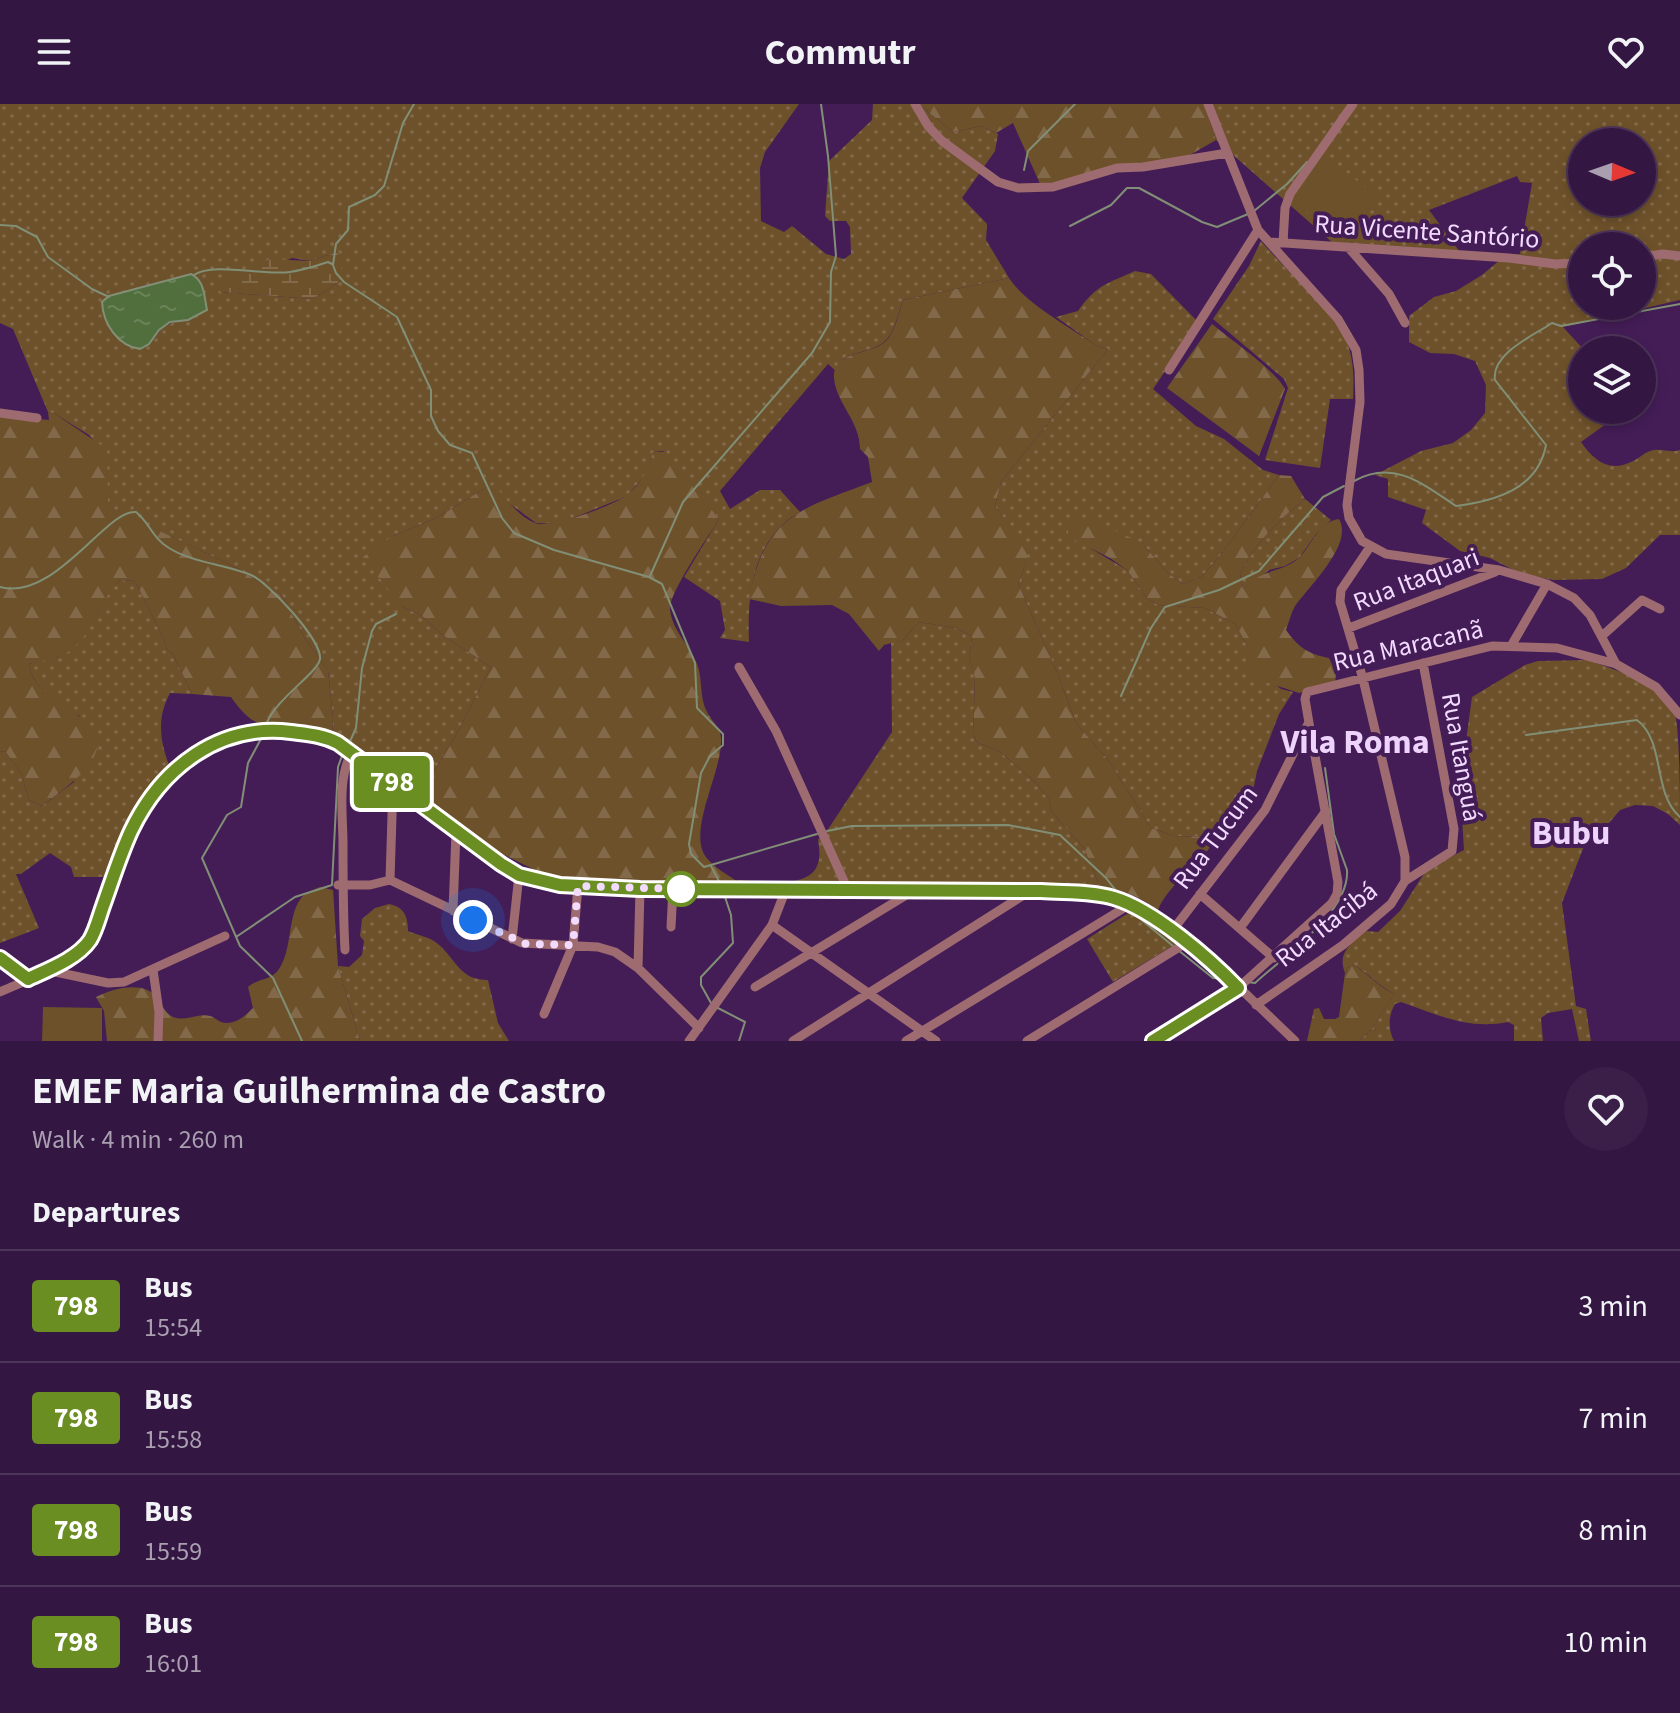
<!DOCTYPE html>
<html lang="en">
<head>
<meta charset="utf-8">
<style>
	:root { --surface:#331641; --page:#3b1f48; --text:#f1f3f6; --muted:#a99fb1; --line:#4e355a }
	body { margin:0; font-family:"Source Sans 3",sans-serif; background:var(--page); color:var(--text); height:100vh; display:flex; flex-direction:column; font-size:30px; white-space:nowrap }
	* { box-sizing:border-box; margin:0 }
	p { font-size:26px; color:var(--muted) }
	.icon { flex:none; width:44px; height:44px; fill:none; stroke:currentColor; stroke-width:2; stroke-linecap:round; stroke-linejoin:round }
	.map { position:relative; height:937px; overflow:hidden }
	.sheet { display:flex; flex-direction:column; background:var(--surface); flex:1 }
	.sheet>* { flex:none }
	.badge { padding:0 16px; border-radius:6px; font-size:28px; line-height:52px }
	.needle { width:52px; rotate:92deg }
	.buttons { position:absolute; left:1568px; top:24px; display:grid; gap:16px }
	.buttons a { display:grid; place-items:center; width:88px; height:88px; border-radius:50%; background:var(--surface); box-shadow:0 4px 12px #0003,0 0 0 2px var(--line); font-size:40px }
	.you { position:absolute; width:40px; height:40px; margin:-20px; border:6px solid #fff; border-radius:50%; background:#1a73e8; box-shadow:0 0 0 12px #1a73e833 }
	.map>.badge { position:absolute; translate:-50% -50%; box-shadow:0 0 0 4px #fff }
	h2 { padding:0 32px; font-size:30px; line-height:72px }
	.round { display:grid; place-items:center; flex:none; width:84px; height:84px; border-radius:42px; background:var(--page) }
	.overview { display:flex; align-items:center; justify-content:space-between; height:136px; padding:0 32px }
	h1 { font-size:38px; font-weight:700; line-height:60px }
	ul { padding:0; list-style:none }
	li { display:flex; align-items:center; gap:24px; height:112px; padding:0 32px; border-top:2px solid var(--line) }
	li div { flex:1 }
	li b { display:block; font-size:30px }
	li em { font-style:normal }
	li .badge { min-width:88px; font-weight:700; text-align:center }
	header { display:flex; justify-content:space-between; align-items:center; height:104px; padding:0 32px; background:var(--surface); font-size:36px; font-weight:700 }
	.map>svg:first-child { display:block }
</style>
</head>
<body>
<header><svg class="icon" aria-label="menu" viewBox="0 0 24 24"><path d="M4 6h16M4 12h16M4 18h16"/></svg>Commutr<svg class="icon" aria-label="heart" viewBox="0 0 24 24"><path d="M12 20l-8-8c-3-5 5-10 8-4 3-6 11-1 8 4z"/></svg></header>
<div class="map">
<svg width="1680" height="937" viewBox="0 0 1680 937">
	<defs>
		<pattern id="grass-dots" width="8" height="8" patternUnits="userSpaceOnUse" patternTransform="scale(2)"><rect width="8" height="8" fill="#6d512a"/><path d="M2 2h.1M6 6h.1" fill="none" stroke="#82694a" stroke-width="1.8" stroke-linecap="round"/></pattern>
		<pattern id="forest-firs" width="22" height="20" patternUnits="userSpaceOnUse" patternTransform="scale(2)"><rect width="22" height="20" fill="#6d512a"/><path d="M5 1l3.5 6h-7zM16 11l3.5 6h-7z" fill="#82694a"/></pattern>
		<pattern id="wetland-marsh" width="20" height="14" patternUnits="userSpaceOnUse" patternTransform="scale(2)"><rect width="20" height="14" fill="#6d512a"/><path d="M1 5h8M5 5V1M11 12h8M15 12V8" fill="none" stroke="#82694a"/></pattern>
		<pattern id="water-ripples" width="26" height="14" patternUnits="userSpaceOnUse" patternTransform="scale(2)"><rect width="26" height="14" fill="#516f3c"/><path d="M2 4q2-2 4 0t4 0M15 11q2-2 4 0t4 0" fill="none" stroke="#6a8359"/></pattern>
	</defs>
	<rect width="100%" height="100%" fill="#441d57"/>
	<path fill="url(#grass-dots)" fill-rule="evenodd" d="M0,0H799L765,48L760,64L761,117L784,128L792,122L826,150L844,155L851,150L850,123L846,117H830L825,112L829,57L872,16L873,0H918L953,28L981,22L998,30L995,47L962,94L987,120L986,136L1009,174L903,196C898,209 895,229 884,238C869,251 840,246 836,267L828,260L720,387L730,405L760,386H780L800,408C753,435 747,488 749,538L720,534L725,526L720,497L684,473L719,415L663,347L653,348L646,370L627,392L559,420L536,419L487,383L436,414L391,433L401,502L422,512L441,530L491,563L456,631L418,693L391,673L332,642L333,614L328,566L305,535L283,493L239,465L107,402V352L89,331L55,310L48,308L13,225L0,219ZM337,148L342,176L313,195L220,188L292,154L310,157ZM191,170L188,216C171,218 163,220 154,235L102,198L109,192Z
		M1204,0H1680V196L1563,223L1584,246L1582,306L1624,307L1581,338C1593,355 1608,369 1631,358C1639,355 1645,347 1654,346C1664,345 1670,349 1680,346V431H1660L1626,464L1602,475L1553,476L1521,470L1490,454L1460,447L1422,419L1426,406L1388,393V375L1375,371L1421,347L1453,339L1471,326L1485,309L1486,281L1475,257L1454,250L1430,249L1409,238V212L1434,193L1456,187L1482,171L1507,150H1520L1532,79L1520,78L1517,72L1429,106L1460,148L1333,139L1216,36ZM1582,38H1642V98H1582ZM1582,142H1642V202H1582Z
		M1261,137C1284,165 1336,209 1347,238C1354,257 1354,276 1353,295H1330L1320,364L1265,356L1288,284L1284,275L1213,215L1249,162Z
		M1135,167L1151,170L1198,218L1153,285L1196,322L1224,335L1263,366L1279,371L1220,452L1201,473L1183,480L1167,468L1142,439L1090,444L1127,466L1146,493L1158,501L1205,504L1235,520L1247,541V557L1281,585L1293,588L1279,610L1257,667L1252,692L1222,717L1215,733L1174,732L1151,724L1109,657L1076,619L1059,573L1018,479C1038,439 1015,432 995,402L1001,378L1108,245L1097,242L1056,213L1078,207C1097,180 1107,180 1135,167Z
		M1305,395L1331,416L1316,430L1299,454L1285,462L1269,466L1246,487L1243,484L1240,470C1255,439 1278,417 1305,395Z
		M120,476L135,477L163,533L167,546L173,550L192,590L170,589C156,615 160,639 171,666L111,773H74L71,763L50,749L21,770H16L39,824L0,839V648L5,647L21,669L29,696L42,702L74,678L80,612C60,599 32,585 29,560L58,553L95,514L108,488Z
		M919,518L955,524L972,532L969,555L975,572L973,629L977,638L1000,648L1036,679L1049,695L1051,707L1084,744L1100,783H745L737,776C757,777 807,786 817,762C821,754 819,743 818,735L823,733L892,628L891,538L903,536Z
		M1589,556C1614,566 1659,579 1674,604C1680,625 1680,694 1680,721L1668,710L1653,702L1635,701L1620,706L1598,732L1584,742L1562,799L1576,902L1586,905L1591,937H1579L1572,905L1548,909L1541,914L1543,937H1514V921L1508,918C1469,926 1438,911 1401,898L1395,900C1388,912 1388,925 1394,937H1359L1371,926L1394,890C1379,882 1369,870 1354,861L1347,864L1345,869C1337,849 1351,839 1366,827L1378,828L1400,807L1427,765L1464,746L1460,681L1472,593L1525,561L1538,557Z
		M389,800C404,803 408,812 408,827C417,831 430,833 438,840C457,856 459,876 488,876L498,919L509,937H360L338,862L349,863L362,851L364,837L360,832L362,815L375,804Z
		M1133,806L1181,837L1113,878L1087,835Z"/>
	<path fill="url(#forest-firs)" d="M918,0H1204L1216,36L1183,55L1041,82L1013,19L996,29L981,22L953,28Z
		M1009,174C1027,201 1070,223 1097,242L1108,245L1001,378L995,402C1017,435 1040,432 1018,479L1059,573L1076,619L1109,657L1151,724L1174,732L1215,733C1203,763 1170,776 1158,806C1141,794 1121,784 1100,783L1084,744L1051,707L1049,695L1036,679L1000,648L977,638L973,629L975,573L969,555L972,532L955,524L919,518L903,536L884,541L879,547L849,510L832,501L781,502L749,495C764,411 801,405 872,378L868,353L860,345C860,317 836,299 834,274C832,246 870,252 886,237C895,228 899,208 903,196Z
		M1212,220C1231,236 1274,265 1285,285L1259,352L1167,284Z
		M48,308L55,310L107,345L108,402L239,465L283,493L305,535L328,566L333,614L332,642C323,637 313,631 303,628C265,618 257,630 231,593L192,590L173,550L167,546L163,533L135,477L120,476C100,495 94,528 72,545C60,555 44,557 29,560C33,590 64,594 81,614C87,622 92,632 98,641C92,668 62,686 42,702L29,696L21,669L5,647L0,648V311L49,316Z
		M653,348H666L719,415C709,432 669,488 670,505C672,527 690,541 697,560C703,575 699,593 707,608C712,618 720,622 721,634C723,665 691,719 703,748C710,763 733,773 745,783L637,784L547,772L488,743L418,693L456,631L491,563L441,530L422,512L401,502L363,453L391,433L436,414L487,383L495,381C506,395 518,412 535,419C551,425 616,401 628,390C642,379 648,364 653,348Z
		M1279,371L1291,372L1305,395C1278,417 1255,439 1240,470L1243,484L1246,486C1256,465 1283,469 1299,454C1312,441 1318,418 1339,415C1354,440 1309,482 1295,502C1291,509 1289,518 1286,526C1298,543 1308,550 1329,554L1336,569L1335,580L1299,589L1265,578L1251,568L1247,557V541L1235,520L1205,504L1158,501L1146,493L1127,466L1110,454L1068,433V418H1097L1142,439L1167,468L1183,480L1201,473L1220,452Z
		M320,783L333,786L338,862L360,937H107L104,907L96,893C113,884 144,876 158,894C162,900 165,910 173,913C186,918 198,909 210,912C212,912 219,917 221,918C234,922 245,912 253,904L248,883C258,874 271,877 279,865C293,845 287,808 303,792C307,788 315,785 320,783Z
		M1354,861C1368,870 1379,883 1394,890L1393,892L1371,926L1359,937H1307L1314,905L1319,904L1324,915H1335L1339,913L1345,869L1347,864Z"/>
	<path fill="url(#wetland-marsh)" d="M337,148L341,156L342,176L313,195L220,188L219,177L270,155L310,157Z"/>
	<path fill="#6d512a" d="M1323,50L1379,94L1344,138L1291,96Z
		M43,903L102,904V937H42Z"/>
	<path fill="url(#water-ripples)" stroke="#818f76" stroke-width="2" d="M191,170C205,177 204,192 207,206L188,216L170,218L159,226L149,240L140,245C118,242 103,220 102,198L109,192Z"/>
	<g fill="none" stroke-linecap="round" stroke-linejoin="round">
		<path stroke="#818f76" stroke-width="2" d="M414,0L403,19L384,82L375,91L349,103L348,126L336,140L333,161L336,169L344,178L397,213L431,286V312L438,327L450,341L472,349L502,414L514,429L554,446L649,473L662,480L695,559L697,604L723,630V641L710,652L701,669L689,740L691,750L704,763L817,730
			M1024,66L1028,47L1075,0
			M1254,107L1287,80L1307,58
			M0,121L16,122L37,133L48,153L92,185L109,193
			M1070,122L1111,101L1127,84H1139L1202,118L1217,123L1248,110
			M194,171C213,158 265,172 290,168C303,166 316,162 328,158L332,160
			M1354,377C1394,355 1423,380 1456,402C1495,397 1538,385 1546,341L1495,276C1491,250 1534,231 1552,219L1561,222L1680,200
			M650,472L683,398L812,249L830,218L831,168L836,152L828,52L821,0
			M0,483C55,498 107,404 136,408C149,418 153,435 169,444C193,459 225,460 251,471C268,478 322,536 320,555C318,569 275,595 266,621
			M1121,592L1151,524L1165,503L1219,486L1259,467L1323,393L1344,382
			M263,631L248,659L241,703L227,711L202,754L240,842L273,874L302,937
			M1526,631L1637,616C1666,638 1652,689 1680,713
			M347,644L356,624L362,564L372,527L376,520L396,510
			M827,727L852,722L1008,721L1060,731L1106,774L1121,793
			M711,762L721,781
			M1132,808L1173,842
			M236,833L295,793L332,781L338,663L343,649
			M1178,846L1213,874L1226,875
			M1248,878L1255,879C1284,852 1350,808 1347,766L1334,730L1325,664
			M711,899L701,881V873L733,839L731,811L724,790
			M716,903L745,918L739,937"/>
		<path stroke="#9e6c70" stroke-width="9" d="M915,0L928,22L942,37L998,78L1018,84L1053,83L1117,64L1143,63L1227,49
			M1208,0L1258,126L1338,215L1356,246L1359,266L1360,298L1347,401L1349,414L1362,437L1386,450L1499,466L1547,480L1574,494L1590,511L1616,560L1656,583L1680,611
			M1269,138L1509,154L1555,160L1582,159
			M1283,139L1285,104L1290,90L1353,0
			M1348,143L1389,190L1405,219
			M1642,153L1663,150L1680,152
			M1169,266L1258,126
			M0,309L37,314
			M1349,524L1495,468
			M1602,532L1642,496L1660,505
			M1511,542L1547,480
			M739,563L776,627L848,786
			M390,776L522,839L598,843L615,848L638,864L699,924
			M390,776L393,679
			M1405,777L1452,747L1454,725L1423,559
			M338,781H370L390,776
			M1200,790L1274,854
			M453,807L456,728
			M772,821L936,937
			M671,823L673,785
			M1240,824L1326,707
			M1172,827L1265,706L1308,620
			M512,835L519,771
			M345,846C343,810 343,776 343,740C343,711 337,674 352,648
			M0,854L28,875
			M638,864L640,785
			M46,866L108,879L124,878L225,832
			M153,866L159,908L158,937
			M755,883L913,787
			M0,888C29,875 67,862 88,838C100,819 105,796 113,775C138,708 171,644 248,628C275,623 313,626 338,639L485,749L519,771L540,778L560,781L640,785L1041,787L1112,793L1129,801L1172,827L1221,866L1295,937
			M1256,901L1343,841L1391,800L1405,777V753L1363,575L1340,498L1341,486L1370,443
			M544,910L573,841L578,782
			M689,937L772,821L786,785
			M793,937L1030,787
			M906,937L1129,801
			M1027,937L1186,839
			M1153,937L1238,884L1332,799L1337,790L1338,778L1309,619L1305,595L1307,588L1492,542L1557,544L1616,560"/>
	</g>
	<g fill="none" stroke-linecap="round" stroke-linejoin="round">
		<defs>
			<path id="line" d="M0,854L28,875C47,866 77,855 90,836C96,826 99,813 103,802C112,777 120,751 131,727C161,664 219,619 291,628C307,630 323,631 338,639L501,760L519,771L560,781L640,785L1041,787C1064,789 1091,787 1114,794C1154,806 1209,854 1238,884L1153,937"/>
		</defs>
		<use href="#line" stroke="#fff" stroke-width="18"/>
		<use href="#line" stroke="#6b8e23" stroke-width="12"/>
		<path stroke="#f2dbff" stroke-width="8" stroke-dasharray="0 14.4" d="M473,816L526,840L573,841L578,782L681,785"/>
	</g>
	<circle fill="#fff" stroke="#6b8e23" stroke-width="4" cx="681" cy="785" r="16"/>
	<g text-anchor="middle" stroke-width="8" stroke-linejoin="round" paint-order="stroke">
		<g font-size="26" fill="#f2dbff" stroke="#441d57">
			<text transform="translate(1427 127) rotate(4)" y="9">Rua Vicente Santório</text>
			<text transform="translate(1416 475) rotate(-21)" y="9">Rua Itaquari</text>
			<text transform="translate(1408 541) rotate(-13)" y="9">Rua Maracanã</text>
			<text transform="translate(1462 653) rotate(80)" y="9">Rua Itanguá</text>
			<text transform="translate(1215 733) rotate(-53)" y="9">Rua Tucum</text>
			<text transform="translate(1326 820) rotate(-38)" y="9">Rua Itacibá</text>
		</g>
		<g font-size="34" font-weight="bold" fill="#eed3fd" stroke="#441d57">
			<text x="1355" y="649">Vila Roma</text>
			<text x="1571" y="740">Bubu</text>
		</g>
	</g>
</svg>
<div class="buttons">
<a><svg class="needle" viewBox="-14 -14 28 28"><path d="M0-13l5 13h-10z" fill="#e53935"/><path d="M0 13l5-13h-10z" fill="#a99fb1"/></svg></a>
<a><svg class="icon" aria-label="locate" viewBox="0 0 24 24"><circle cx="12" cy="12" r="6"/><path d="M12 2v4M12 18v4M2 12h4M18 12h4"/></svg></a>
<a><svg class="icon" aria-label="layers" viewBox="0 0 24 24"><path d="M12 4l9 5-9 5-9-5zM3 14l9 5 9-5"/></svg></a>
</div>
<div class="you" style="left:473px;top:816px"></div>
<b class="badge" style="left:392px;top:678px;background:#6b8e23;color:#fff">798</b>
</div>
<section class="sheet">
<div class="overview"><div><h1>EMEF Maria Guilhermina de Castro</h1><p>Walk · 4 min · 260 m</p></div><a class="round"><svg class="icon" aria-label="heart" viewBox="0 0 24 24"><path d="M12 20l-8-8c-3-5 5-10 8-4 3-6 11-1 8 4z"/></svg></a></div>
<h2>Departures</h2>
<ul>
<li><span class="badge" style="background:#6b8e23;color:#fff">798</span><div><b>Bus</b><p>15:54</p></div><em>3 min</em></li>
<li><span class="badge" style="background:#6b8e23;color:#fff">798</span><div><b>Bus</b><p>15:58</p></div><em>7 min</em></li>
<li><span class="badge" style="background:#6b8e23;color:#fff">798</span><div><b>Bus</b><p>15:59</p></div><em>8 min</em></li>
<li><span class="badge" style="background:#6b8e23;color:#fff">798</span><div><b>Bus</b><p>16:01</p></div><em>10 min</em></li>
</ul>
</section>
</body>
</html>
